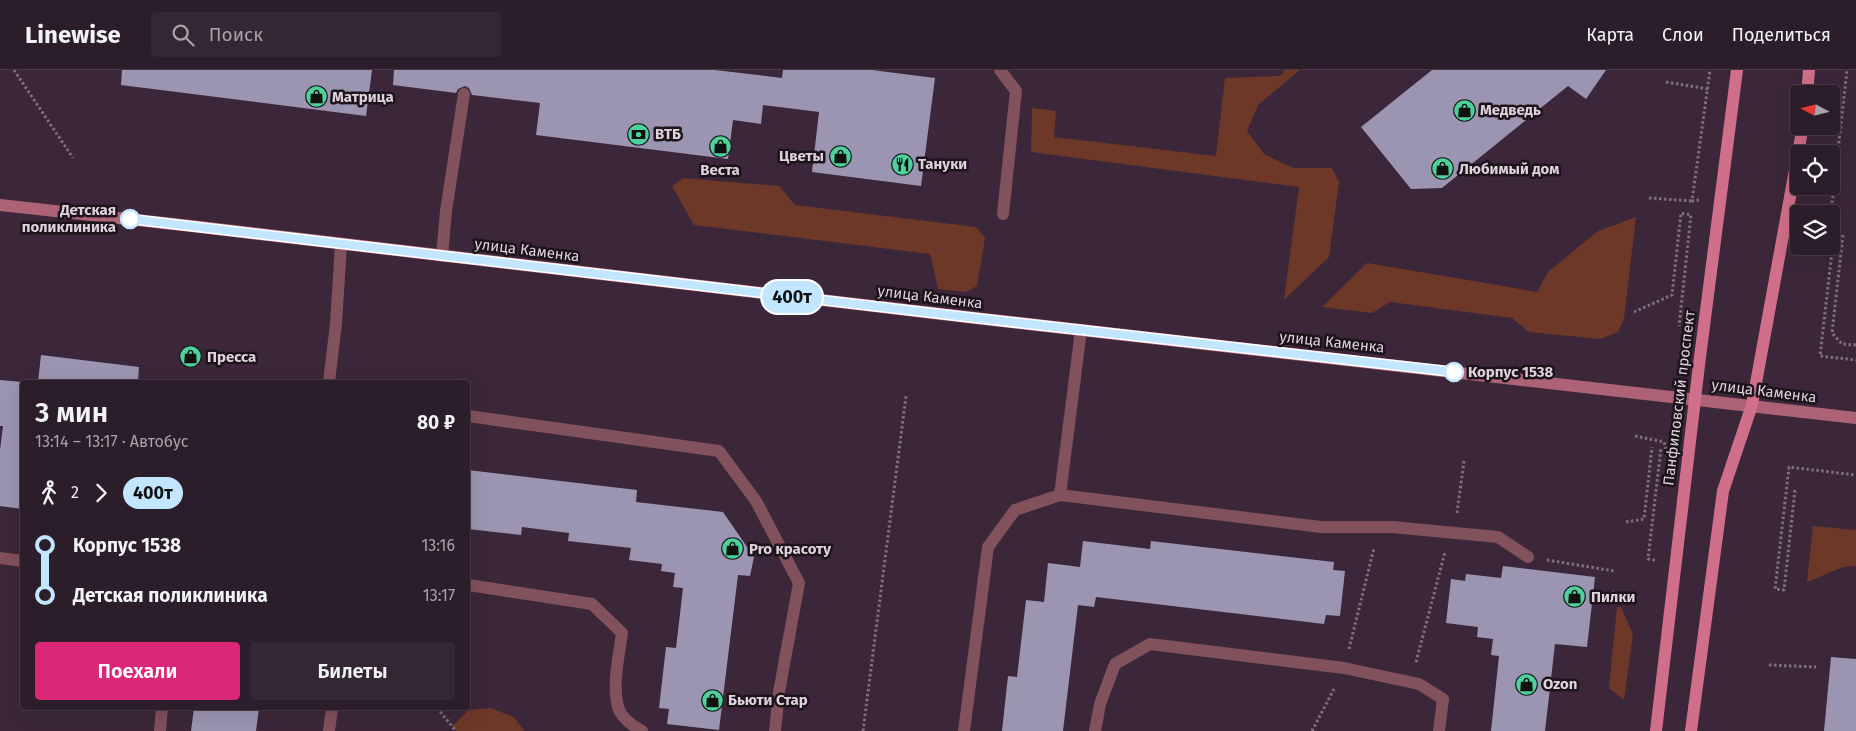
<!DOCTYPE html>
<html lang="ru">
<head>
<meta charset="utf-8">
<style>
	:root { --surface:#2c1d2b; --page:#342633; --text:#f1f3f6; --muted:#a6a2a9; --line:#483b47; --accent:#db2777 }
	body { margin:0; font-family:"Fira Sans",sans-serif; background:var(--page); color:var(--text); height:100vh; display:flex; flex-direction:column; font-size:19px; white-space:nowrap }
	* { box-sizing:border-box; margin:0 }
	p { font-size:16px; color:var(--muted) }
	.icon { flex:none; width:28px; height:28px; fill:none; stroke:currentColor; stroke-width:2; stroke-linecap:round; stroke-linejoin:round }
	.map { position:relative; flex:1; overflow:hidden }
	.drawer { position:absolute; left:20px; top:310px; width:450px; height:330px; display:flex; flex-direction:column; background:var(--surface); border-radius:5px; box-shadow:0 5px 20px #0002,0 0 0 1px var(--line) }
	.drawer>* { flex:none }
	.badge { padding:0 10px; border-radius:16px; font-size:18px; line-height:32px }
	.needle { width:32px; rotate:277deg }
	.tools { position:absolute; left:1790px; top:15px; display:grid; gap:10px }
	.tools a { display:grid; place-items:center; width:50px; height:50px; border-radius:5px; background:var(--surface); box-shadow:0 5px 20px #0002,0 0 0 1px var(--line); font-size:25px }
	.map>.badge { position:absolute; translate:-50% -50%; box-shadow:0 0 0 2px #fff }
	.legs { display:flex; align-items:center; gap:8px; height:55px; padding:0 15px; font-size:16px }
	.legs p { margin-inline-start:auto }
	.overview { display:flex; align-items:center; justify-content:space-between; height:85px; padding:0 15px }
	h1 { font-size:28px; font-weight:600; line-height:38px }
	.primary-button { display:flex; gap:10px; margin-top:auto; padding:10px 15px }
	.primary-button a { flex:1; height:58px; border-radius:5px; background:var(--accent); color:#fff; font-size:20px; font-weight:600; line-height:58px; text-align:center }
	.primary-button a+a { background:var(--page); color:var(--text) }
	ul { padding:0 15px; list-style:none }
	li { display:flex; align-items:center; gap:18px; height:50px; font-size:19px }
	li i { display:grid; place-items:center; width:8px; height:100%; margin:0 6px; background:currentColor }
	li i::after { content:''; width:12px; height:12px; margin:-6px; border:4px solid; border-radius:50%; background:var(--surface) }
	li p { margin-inline-start:auto }
	li:first-child i { background:linear-gradient(#0000 50%,currentColor 0) }
	li:last-child i { background:linear-gradient(currentColor 50%,#0000 0) }
	header { display:flex; align-items:center; gap:30px; box-sizing:border-box; height:70px; padding:0 25px; background:var(--surface); border-bottom:1px solid var(--line) }
	header strong { font-size:24px }
	nav { display:flex; gap:28px; margin-inline-start:auto; font-size:18px }
	.search { width:350px; height:45px; background:var(--page); display:flex; align-items:center; gap:12px; box-sizing:border-box; padding:0 18px; border-radius:5px; color:var(--muted); font-size:19px }
	.map>svg:first-child { display:block }
</style>
</head>
<body>
<header>
<strong>Linewise</strong>
<div class="search"><svg class="icon" aria-label="search" viewBox="0 0 24 24"><circle cx="10" cy="10" r="6"/><path d="M15 15l6 6"/></svg>Поиск</div>
<nav><a>Карта</a><a>Слои</a><a>Поделиться</a></nav>
</header>
<div class="map">
<svg width="1856" height="661" viewBox="0 0 1856 661">
	<rect width="100%" height="100%" fill="#3b2739"/>
	<path fill="#6d3828" d="M1285,0H1300L1258,35L1247,61L1264,84L1293,98H1332L1339,112L1329,187L1284,230L1299,117L1031,82L1032,38L1056,41L1054,67L1216,86L1225,8L1280,6Z
		M683,108L779,116L795,135L976,157L985,168L977,216L966,222L938,219L930,184L694,155L672,116Z
		M1636,147L1624,249L1618,262L1600,269L1529,262L1512,248L1390,232L1372,243L1322,237L1367,193L1537,222L1548,202L1598,161Z
		M1813,456L1856,460V496L1843,497L1807,512Z
		M1617,537H1621L1633,564L1624,630L1609,618Z
		M491,638L514,647L524,661H456L452,656L469,640Z"/>
	<path fill="#9c95b1" d="M122,0H372L366,46L121,15Z
		M394,0H715L782,8L783,0H872L935,8L921,116L812,102L819,42L763,35L761,54L733,50L728,89L536,65L540,33L472,25L469,18L465,16L458,19L456,23L393,15Z
		M1432,0H1606L1586,29L1568,16L1442,118L1411,119L1361,57Z
		M41,285L139,297L138,312H38Z
		M0,310L22,312V439L0,436V380L3,356H0Z
		M468,400L637,420L636,432L723,442L754,487L750,506L738,505L719,660L667,654L669,639L659,638L666,577L676,578L683,518L673,517L675,503L661,501L662,494L629,490L631,478L568,471L569,463L522,457L521,465L468,459Z
		M1083,471L1150,479L1151,471L1334,492L1333,500L1345,501L1340,546L1326,545L1324,554L1096,527L1094,537L1078,535L1063,661H1002L1008,606L1017,607L1026,530L1044,532L1048,493L1080,497Z
		M1503,496L1595,507L1587,577L1555,574L1545,661H1491L1499,586L1491,585L1493,569L1477,567L1478,557L1446,553L1451,509L1465,511L1466,504L1501,508Z
		M1831,587L1856,589V661H1824Z
		M194,638H259L256,661H191Z"/>
	<g fill="none" stroke-linecap="round" stroke-linejoin="round">
		<path stroke="#806f7e" stroke-width="3" stroke-dasharray="2.5 2.5" stroke-linecap="butt" d="M14,0L73,88
			M1666,12L1708,19
			M1649,128L1692,131
			M1699,130L1692,131L1710,0
			M1832,133L1847,0
			M1634,242L1672,225L1681,143L1691,145L1679,256
			M1856,275L1842,274L1832,263L1843,165L1834,164L1820,286L1856,290
			M1635,366L1664,372L1666,379
			M1795,420L1784,520L1775,519L1789,397L1856,405
			M1457,443L1464,391
			M1626,452L1644,449L1652,377
			M1547,490L1614,501
			M1655,490L1648,489L1661,378
			M1612,522L1624,526
			M1349,579L1374,478
			M1416,592L1445,482
			M1769,595L1816,597
			M437,638L456,661
			M863,661L906,326
			M1312,661L1335,617"/>
		<path stroke="#81515c" stroke-width="12" d="M1000,0L1016,21L1003,144
			M442,186L446,141L464,24
			M329,312L336,254L341,174
			M468,346L719,381L756,431L799,513L779,622L775,661
			M1060,425L1081,260
			M0,488L22,491
			M468,515L592,534L622,563C619,586 612,614 618,637C621,648 633,656 642,661
			M160,661L162,638
			M329,661L332,638
			M964,661L988,477L1015,440L1060,425L1321,457H1392L1498,467L1528,487
			M1095,661L1100,634L1115,594L1150,574L1344,598L1419,614L1443,629L1439,661"/>
		<path stroke="#ae6276" stroke-width="12" d="M0,135L191,156L975,248L1856,348"/>
		<path stroke="#d06f89" stroke-width="12" d="M1807,24L1809,0
			M1656,661L1699,295L1737,0
			M1691,661L1723,421L1752,335L1803,56"/>
	</g>
	<g fill="none" stroke-linecap="round" stroke-linejoin="round">
		<defs>
			<path id="line-1" d="M130,149L975,248L1454,302"/>
		</defs>
		<use href="#line-1" stroke="#fff" stroke-width="11"/>
		<use href="#line-1" stroke="#c2e6ff" stroke-width="8"/>
	</g>
	<defs>
		<symbol id="shop-disc" viewBox="-11 -11 22 22"><circle r="9.5" fill="#4cd39b" stroke="#1c131b"/><path d="M-5-2.5h2.3a2.7 3.5 0 0 1 5.4 0H5L5.5 6h-11ZM-1.5-2.5h3a1.5 2.3 0 0 0-3 0Z" fill="#111"/></symbol>
		<symbol id="bank-disc" viewBox="-11 -11 22 22"><circle r="9.5" fill="#4cd39b" stroke="#1c131b"/><path d="M-6-4H6V4H-6ZM0-2.3a2.3 2.3 0 1 0 0 4.6a2.3 2.3 0 1 0 0-4.6Z" fill="#111"/></symbol>
		<symbol id="restaurant-disc" viewBox="-11 -11 22 22"><circle r="9.5" fill="#4cd39b" stroke="#1c131b"/><path d="M-5-6h1v4h1v-4h1v4h1v-4h1v5L-1.5 .5V6h-2V.5L-5-1ZM5-6V6H3V1.5H1.5Q1.5-4 5-6Z" fill="#111"/></symbol>
	</defs>
	<g fill-rule="evenodd">
		<use href="#shop-disc" x="304" y="14" width="25" height="25"/>
		<use href="#shop-disc" x="1452" y="28" width="25" height="25"/>
		<use href="#bank-disc" x="626" y="52" width="25" height="25"/>
		<use href="#shop-disc" x="708" y="64" width="25" height="25"/>
		<use href="#shop-disc" x="828" y="74" width="25" height="25"/>
		<use href="#restaurant-disc" x="890" y="82" width="25" height="25"/>
		<use href="#shop-disc" x="1430" y="86" width="25" height="25"/>
		<use href="#shop-disc" x="178" y="274" width="25" height="25"/>
		<use href="#shop-disc" x="720" y="466" width="25" height="25"/>
		<use href="#shop-disc" x="1562" y="514" width="25" height="25"/>
		<use href="#shop-disc" x="1514" y="602" width="25" height="25"/>
		<use href="#shop-disc" x="700" y="618" width="25" height="25"/>
	</g>
	<g fill="#fff" stroke="#c2e6ff" stroke-width="2.5">
		<circle cx="130" cy="149" r="9"/>
		<circle cx="1454" cy="302" r="9"/>
	</g>
	<g text-anchor="middle" stroke-width="5" stroke-linejoin="round" paint-order="stroke">
		<g font-size="15" font-weight="bold" fill="#dfd2dd" stroke="#1c131b" text-anchor="start">
			<text x="332" y="32">Матрица</text>
			<text x="1480" y="45">Медведь</text>
			<text x="655" y="69">ВТБ</text>
			<text x="824" y="91" text-anchor="end">Цветы</text>
			<text x="918" y="99">Тануки</text>
			<text x="1459" y="104">Любимый дом</text>
			<text x="720" y="105" text-anchor="middle">Веста</text>
			<text x="207" y="292">Пресса</text>
			<text x="749" y="484">Pro красоту</text>
			<text x="1591" y="532">Пилки</text>
			<text x="1543" y="619">Ozon</text>
			<text x="728" y="635">Бьюти Стар</text>
		</g>
		<g font-size="15" font-weight="bold" fill="#dfd2dd" stroke="#1c131b" text-anchor="end">
			<text x="116" y="145">Детская<tspan x="116" dy="17">поликлиника</tspan></text>
			<text x="1468" y="307" text-anchor="start">Корпус 1538</text>
		</g>
		<g font-size="15" fill="#dfd2dd" stroke="#1c131b">
			<text transform="translate(527 180) rotate(7)" y="5">улица Каменка</text>
			<text transform="translate(930 227) rotate(7)" y="5">улица Каменка</text>
			<text transform="translate(1332 272) rotate(6)" y="5">улица Каменка</text>
			<text transform="translate(1764 321) rotate(7)" y="5">улица Каменка</text>
			<text transform="translate(1679 328) rotate(-83)" y="5">Панфиловский проспект</text>
		</g>
	</g>
</svg>
<div class="tools">
<a><svg class="needle" viewBox="-14 -14 28 28"><path d="M0-13l5 13h-10z" fill="#e53935"/><path d="M0 13l5-13h-10z" fill="#a6a2a9"/></svg></a>
<a><svg class="icon" aria-label="locate" viewBox="0 0 24 24"><circle cx="12" cy="12" r="6"/><path d="M12 2v4M12 18v4M2 12h4M18 12h4"/></svg></a>
<a><svg class="icon" aria-label="layers" viewBox="0 0 24 24"><path d="M12 4l9 5-9 5-9-5zM3 14l9 5 9-5"/></svg></a>
</div>
<b class="badge" style="left:792px;top:227px;background:#c2e6ff;color:#111">400т</b>
<section class="drawer">
<div class="overview"><div><h1>3 мин</h1><p>13:14 – 13:17 · Автобус</p></div><b>80 ₽</b></div>
<div class="legs"><svg class="icon" aria-label="walk" viewBox="0 0 24 24"><circle cx="13" cy="4" r="2"/><path d="M13 8l-2 6 4 7M11 14l-3 7M7 12l3-4h3l4 4"/></svg>2<svg class="icon" aria-label="forward" viewBox="0 0 24 24"><path d="M9 5l7 7-7 7"/></svg><b class="badge" style="background:#c2e6ff;color:#111">400т</b></div>
<ul>
<li><i style="color:#c2e6ff"></i><b>Корпус 1538</b><p>13:16</p></li>
<li><i style="color:#c2e6ff"></i><b>Детская поликлиника</b><p>13:17</p></li>
</ul>
<div class="primary-button"><a>Поехали</a><a>Билеты</a></div>
</section>
</div>
</body>
</html>
